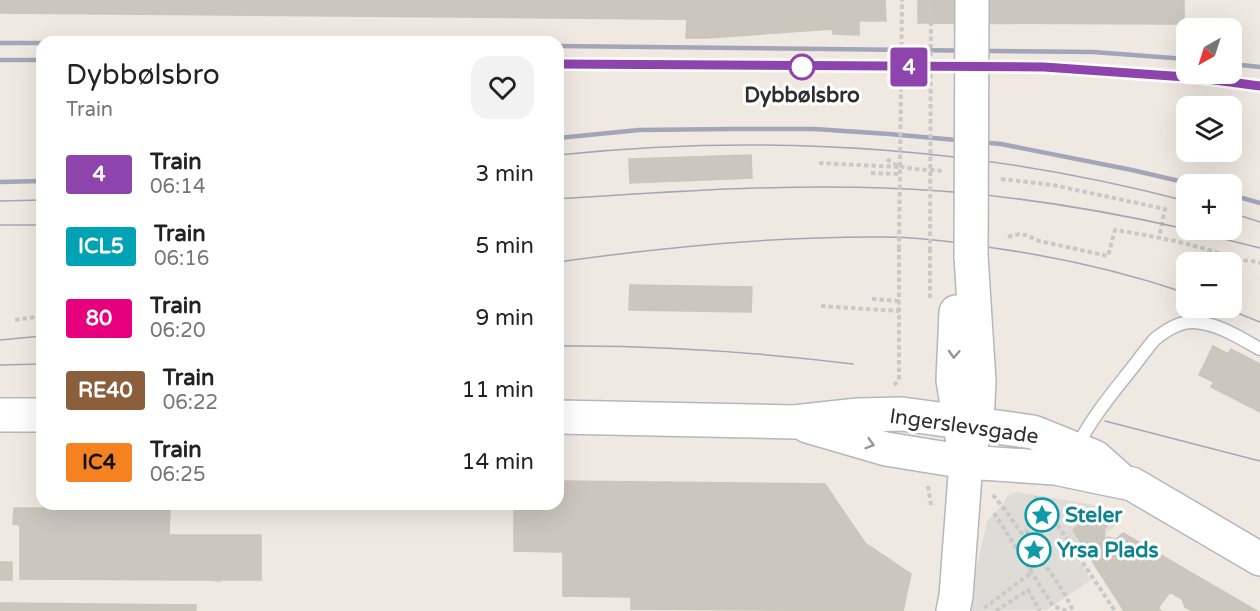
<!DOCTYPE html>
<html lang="en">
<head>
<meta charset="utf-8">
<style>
	:root { --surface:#fff; --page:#f2f2f2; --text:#222; --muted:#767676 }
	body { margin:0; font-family:"Varela Round",sans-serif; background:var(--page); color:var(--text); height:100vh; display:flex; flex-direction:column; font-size:22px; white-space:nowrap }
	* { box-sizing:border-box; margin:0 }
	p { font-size:20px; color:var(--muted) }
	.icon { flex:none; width:33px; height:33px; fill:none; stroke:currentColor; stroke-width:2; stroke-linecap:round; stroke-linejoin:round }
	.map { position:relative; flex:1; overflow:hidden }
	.sheet { position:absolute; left:36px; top:36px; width:528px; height:474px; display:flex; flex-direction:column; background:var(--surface); border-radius:18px; box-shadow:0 6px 24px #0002 }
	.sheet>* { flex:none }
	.badge { padding:0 12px; border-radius:4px; font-size:21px; line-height:39px }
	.needle { width:39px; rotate:219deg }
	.buttons { position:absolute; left:1176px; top:18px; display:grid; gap:12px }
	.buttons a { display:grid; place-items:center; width:66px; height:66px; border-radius:12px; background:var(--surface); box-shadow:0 6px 24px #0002; font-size:30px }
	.map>.badge { position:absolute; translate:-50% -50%; box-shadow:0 0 0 3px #fff }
	.round { display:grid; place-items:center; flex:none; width:63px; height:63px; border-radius:18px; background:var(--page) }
	.summary { display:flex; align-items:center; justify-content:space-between; height:102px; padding:0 30px }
	h1 { font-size:28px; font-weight:600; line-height:45px }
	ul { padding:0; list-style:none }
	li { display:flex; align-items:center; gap:18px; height:72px; padding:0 30px }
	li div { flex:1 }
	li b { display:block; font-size:22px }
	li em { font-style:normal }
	li .badge { min-width:66px; font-weight:700; text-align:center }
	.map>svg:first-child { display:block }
</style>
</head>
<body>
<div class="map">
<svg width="1260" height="611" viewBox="0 0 1260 611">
	<rect width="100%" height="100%" fill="#efe9e1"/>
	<path fill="#dfdcd8" d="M1016,492L1090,504L1110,511L1120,521L1078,559L1091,580L1047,610L967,611L987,521L1004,503L1008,495Z"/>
	<path fill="#cbc7bf" stroke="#cbc5ba" stroke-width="1.5" d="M0,0H885L886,21L0,13Z
		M918,0H1184V24L918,23Z
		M687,19L859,20V35L833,34V29L707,38H686Z
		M751,155L752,178L630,183L629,159Z
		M630,285L752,287L751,312L629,310Z
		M1213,346L1228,354L1231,349L1260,364V412L1211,387L1214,382L1199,375Z
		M558,481L825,484L865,543L911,574L903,611L631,609V597L563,596V552L514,551V504H558Z
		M14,508L170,509L169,535H261V580H220V581L208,580L20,579V525L13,524Z
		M1091,515L1108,525L1104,529L1105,540L1097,550L1099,555L1092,561L1073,530Z
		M1123,533L1257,611H1192L1185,607L1182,599L1170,592L1158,608L1161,611H1124L1092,561L1099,555L1097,550L1099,545L1108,537L1116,539Z
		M0,562H12V580H0Z
		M0,603L196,605V611H0Z"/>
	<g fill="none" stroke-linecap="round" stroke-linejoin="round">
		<defs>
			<path id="lane" d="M1077,447C1091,419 1110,396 1129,372C1138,361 1146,349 1155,339C1165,331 1179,322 1192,322C1216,322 1240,338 1260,349"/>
			<path id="secondary" d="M956,312L953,380L962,437
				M0,415H42
				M558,417L794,422L858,415L902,414L1033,432L1095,457L1122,481
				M807,426L886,449L966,462L1055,468L1132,484L1260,559
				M953,611L956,596L966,462L977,424L979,381L971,256"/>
		</defs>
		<use href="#lane" stroke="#b4b7c1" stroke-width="15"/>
		<use href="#secondary" stroke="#b4b7c1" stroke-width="36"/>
		<path stroke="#c9c9c9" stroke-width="4" stroke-dasharray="4.5 3" stroke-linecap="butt" d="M887,159C900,171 926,169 942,171
			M819,163L899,167
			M871,173L900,174
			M1001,179L1053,185L1165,209L1159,238
			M1008,237C1018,233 1026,233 1035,240L1108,256L1115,230C1154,236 1195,244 1232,258C1241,261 1251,260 1260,263
			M930,298V251
			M872,299L899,301
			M821,306L899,311
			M15,320L42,316
			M894,385L899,380V249
			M928,486L931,505
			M993,495C1008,513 1021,532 1035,552C1049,571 1064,589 1073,611
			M1041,500L1115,611
			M994,513L1053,606L1067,611
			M984,608L1031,573L1027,531L1036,496
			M996,611L1028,590L1040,611"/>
		<use href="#lane" stroke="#fff" stroke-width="12"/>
		<use href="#secondary" stroke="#fff" stroke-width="33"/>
		<path stroke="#a3a6b8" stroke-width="1.5" d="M558,155C770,133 980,147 1186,201
			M558,199C667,192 776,184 885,188C986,191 1088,207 1186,229
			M0,201L42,200
			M1232,213L1260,222
			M0,225H42
			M1188,230L1260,248
			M558,262C665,247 775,236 884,237C916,237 947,241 979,246C1050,255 1118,270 1186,293
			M1225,308L1260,322
			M0,340L42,336
			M558,346C657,345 755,352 853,364
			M0,365L42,364
			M1105,421L1260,461"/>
		<path stroke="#a3a6b8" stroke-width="4.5" d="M0,43H42
			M558,46L1093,52L1186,59
			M0,60H42
			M1232,64L1260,67
			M558,65L1044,67L1200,78L1260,86
			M558,138L639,130L731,129H814L889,134L1001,144L1132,170L1192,184
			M0,182L42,181
			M1232,195L1260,203"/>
		<defs>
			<path id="secondary-bridge" d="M971,256L972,0"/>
		</defs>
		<use href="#secondary-bridge" stroke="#b4b7c1" stroke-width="36" stroke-linecap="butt"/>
		<path stroke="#c9c9c9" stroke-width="4" stroke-dasharray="4.5 3" stroke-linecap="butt" d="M899,249L902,0
			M930,251L931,0"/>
		<use href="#secondary-bridge" stroke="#fff" stroke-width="33"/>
	</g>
	<defs><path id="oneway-chevron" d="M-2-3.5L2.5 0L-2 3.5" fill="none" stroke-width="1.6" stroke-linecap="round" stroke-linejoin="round" transform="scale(1.5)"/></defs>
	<g stroke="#969696">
		<use href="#oneway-chevron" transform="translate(954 354) rotate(93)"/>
		<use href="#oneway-chevron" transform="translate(870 444) rotate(16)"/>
	</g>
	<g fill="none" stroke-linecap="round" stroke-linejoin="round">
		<defs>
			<path id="line" d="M558,64L1044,67L1200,78L1260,86"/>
		</defs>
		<use href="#line" stroke="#fff" stroke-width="14"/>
		<use href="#line" stroke="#8e44ad" stroke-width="9"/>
	</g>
	<defs>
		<symbol id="sight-ring" viewBox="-11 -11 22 22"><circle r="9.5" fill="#fff" stroke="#0f9aa8" stroke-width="1.5"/><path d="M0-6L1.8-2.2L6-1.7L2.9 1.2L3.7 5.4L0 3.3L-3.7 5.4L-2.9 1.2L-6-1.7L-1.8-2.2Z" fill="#0f9aa8"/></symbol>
	</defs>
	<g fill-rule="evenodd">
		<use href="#sight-ring" x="1023" y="496" width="38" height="38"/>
		<use href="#sight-ring" x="1015" y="531" width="38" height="38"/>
	</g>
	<circle fill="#fff" stroke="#8e44ad" stroke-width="3" cx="802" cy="67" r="12"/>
	<g text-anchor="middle" stroke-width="6" stroke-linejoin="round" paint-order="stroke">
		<g font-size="21" font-weight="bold" fill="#2e2e2e" stroke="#fff">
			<text x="802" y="102">Dybbølsbro</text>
		</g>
		<g font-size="21" fill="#2e2e2e" stroke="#fff">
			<text transform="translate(964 426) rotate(8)" y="7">Ingerslevsgade</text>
		</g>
		<g font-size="21" font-weight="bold" fill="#0d838f" stroke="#fff" text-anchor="start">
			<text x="1065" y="522">Steler</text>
			<text x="1057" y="557">Yrsa Plads</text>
		</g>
	</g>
</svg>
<div class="buttons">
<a><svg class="needle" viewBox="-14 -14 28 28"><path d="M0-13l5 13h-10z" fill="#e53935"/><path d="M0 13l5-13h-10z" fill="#767676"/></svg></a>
<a><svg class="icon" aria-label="layers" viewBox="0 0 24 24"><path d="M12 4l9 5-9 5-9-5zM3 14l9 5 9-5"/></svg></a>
<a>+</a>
<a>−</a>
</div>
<b class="badge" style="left:909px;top:67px;background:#8e44ad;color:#fff">4</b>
<section class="sheet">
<div class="summary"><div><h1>Dybbølsbro</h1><p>Train</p></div><a class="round"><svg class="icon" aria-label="heart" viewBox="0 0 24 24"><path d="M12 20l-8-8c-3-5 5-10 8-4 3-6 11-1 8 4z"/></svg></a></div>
<ul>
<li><span class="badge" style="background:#8e44ad;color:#fff">4</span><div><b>Train</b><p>06:14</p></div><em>3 min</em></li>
<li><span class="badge" style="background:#00a3b4;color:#fff">ICL5</span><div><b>Train</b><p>06:16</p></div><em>5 min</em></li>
<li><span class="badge" style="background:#e6007e;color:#fff">80</span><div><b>Train</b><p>06:20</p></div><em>9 min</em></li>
<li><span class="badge" style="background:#8b5e3c;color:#fff">RE40</span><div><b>Train</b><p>06:22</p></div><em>11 min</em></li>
<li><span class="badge" style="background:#f58220;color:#111">IC4</span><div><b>Train</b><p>06:25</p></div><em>14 min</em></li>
</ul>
</section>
</div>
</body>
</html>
